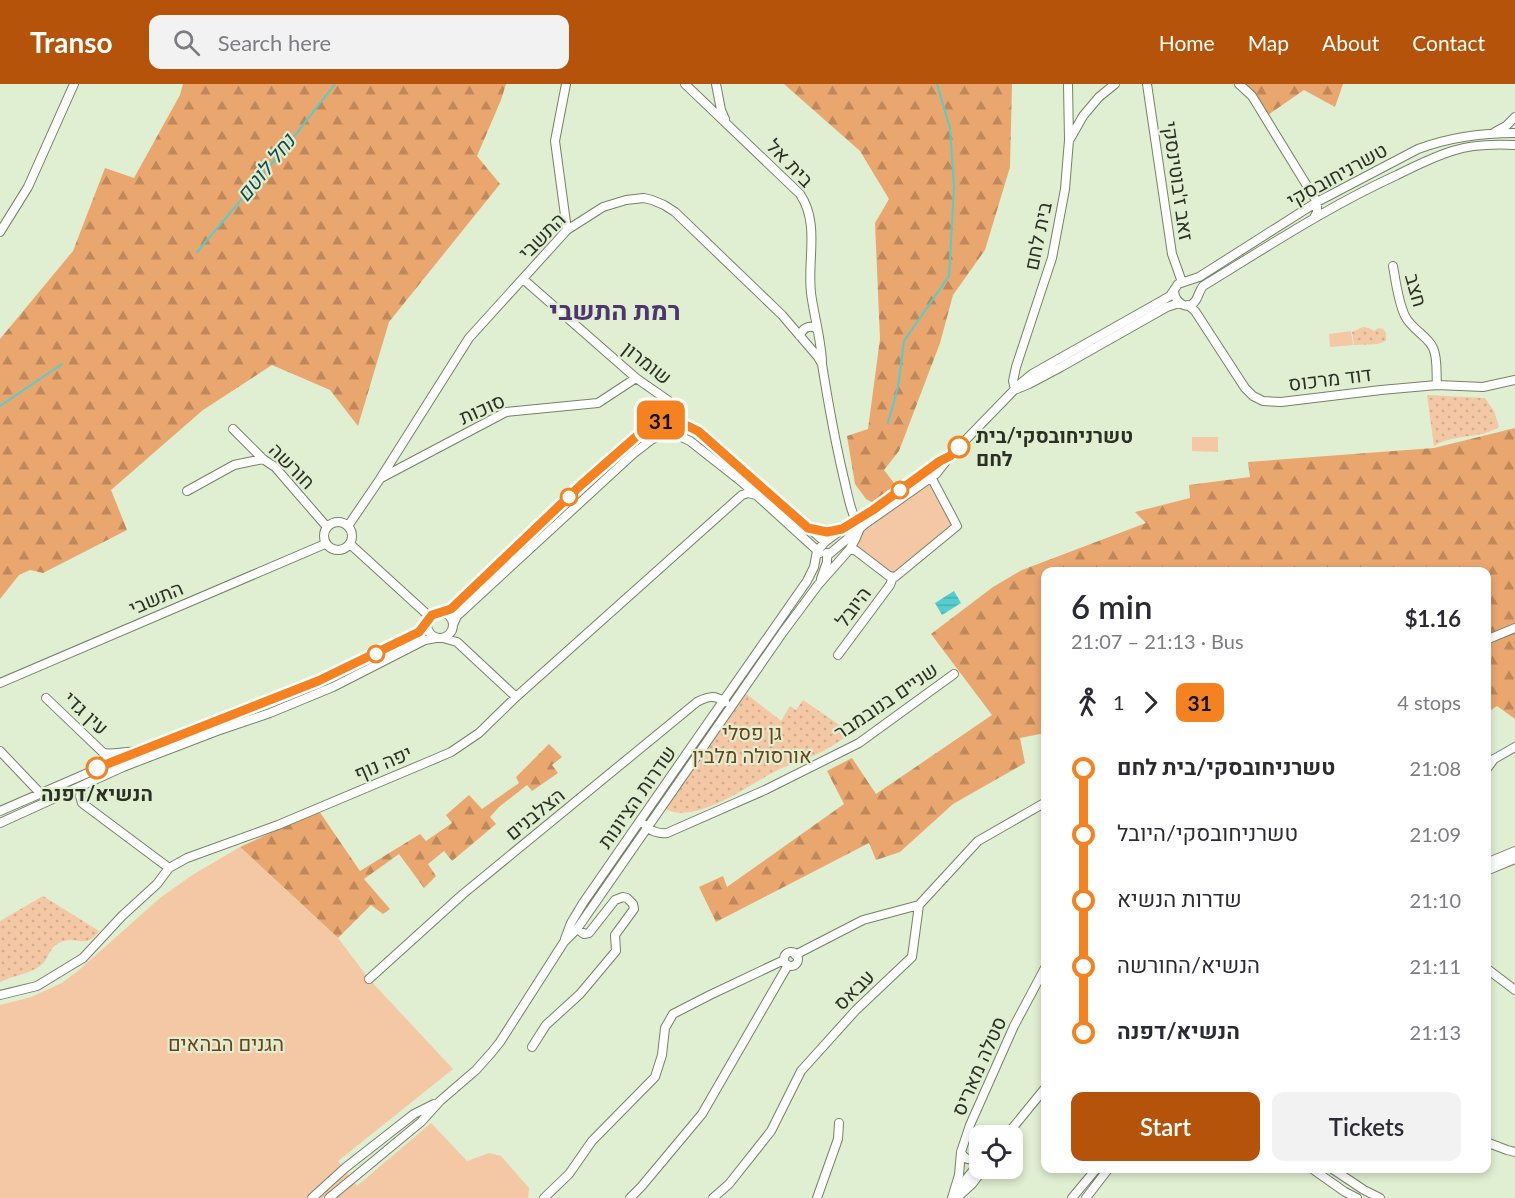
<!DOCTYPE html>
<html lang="en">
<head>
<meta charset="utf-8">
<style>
	:root { --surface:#fff; --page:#f2f2f3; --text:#2b2b33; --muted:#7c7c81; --accent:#b45309 }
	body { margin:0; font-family:Lato,Heebo,sans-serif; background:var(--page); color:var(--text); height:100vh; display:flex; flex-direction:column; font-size:22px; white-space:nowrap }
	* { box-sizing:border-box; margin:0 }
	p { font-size:20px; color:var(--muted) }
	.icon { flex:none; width:33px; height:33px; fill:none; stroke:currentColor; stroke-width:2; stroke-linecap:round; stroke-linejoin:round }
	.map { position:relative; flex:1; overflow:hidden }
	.drawer { position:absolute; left:1041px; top:483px; width:450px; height:606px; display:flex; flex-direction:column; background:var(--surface); border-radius:12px; box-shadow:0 3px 9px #0003 }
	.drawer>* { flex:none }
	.badge { padding:0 12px; border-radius:9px; font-size:21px; line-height:39px }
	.fabs { position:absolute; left:969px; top:1041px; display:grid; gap:12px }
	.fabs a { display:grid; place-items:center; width:54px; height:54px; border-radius:12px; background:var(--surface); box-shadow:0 3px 9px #0003; font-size:30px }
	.map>.badge { position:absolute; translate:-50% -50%; box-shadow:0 0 0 3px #fff }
	.legs { display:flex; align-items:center; gap:9px; height:66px; padding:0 30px; font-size:20px }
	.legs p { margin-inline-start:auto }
	.headline { display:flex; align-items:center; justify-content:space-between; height:102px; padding:0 30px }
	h1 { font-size:33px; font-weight:600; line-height:45px }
	.cta { display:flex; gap:12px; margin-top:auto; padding:12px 30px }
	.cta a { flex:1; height:69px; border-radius:12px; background:var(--accent); color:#fff; font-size:24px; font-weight:600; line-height:69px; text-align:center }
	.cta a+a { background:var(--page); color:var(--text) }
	ul { padding:0 30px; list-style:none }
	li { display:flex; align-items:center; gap:21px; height:66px; font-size:22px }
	li i { display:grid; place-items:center; width:9px; height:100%; margin:0 8px; background:currentColor }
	li i::after { content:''; width:15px; height:15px; margin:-8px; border:4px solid; border-radius:50%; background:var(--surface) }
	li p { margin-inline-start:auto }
	li:first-child i { background:linear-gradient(#0000 50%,currentColor 0) }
	li:last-child i { background:linear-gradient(currentColor 50%,#0000 0) }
	header { display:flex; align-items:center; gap:36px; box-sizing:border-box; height:84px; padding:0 30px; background:var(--accent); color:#fff }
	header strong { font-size:28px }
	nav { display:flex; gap:33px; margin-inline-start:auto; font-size:21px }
	.search { width:420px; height:54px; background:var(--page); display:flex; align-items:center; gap:15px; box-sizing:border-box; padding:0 21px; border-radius:12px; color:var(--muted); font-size:22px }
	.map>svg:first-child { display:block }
</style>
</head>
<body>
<header>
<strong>Transo</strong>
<div class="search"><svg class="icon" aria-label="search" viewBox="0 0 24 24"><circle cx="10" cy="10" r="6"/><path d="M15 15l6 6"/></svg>Search here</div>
<nav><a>Home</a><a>Map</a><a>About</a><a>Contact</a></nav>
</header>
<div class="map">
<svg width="1515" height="1114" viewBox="0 0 1515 1114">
	<defs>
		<pattern id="forest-firs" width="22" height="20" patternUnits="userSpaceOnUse" patternTransform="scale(1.5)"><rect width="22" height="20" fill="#eaa66f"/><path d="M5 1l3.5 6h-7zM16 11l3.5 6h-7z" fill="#be885b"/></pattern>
		<pattern id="park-dots" width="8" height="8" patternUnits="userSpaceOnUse" patternTransform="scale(1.5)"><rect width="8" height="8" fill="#f4c7a5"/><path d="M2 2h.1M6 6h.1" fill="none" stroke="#d1ab8e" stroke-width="1.8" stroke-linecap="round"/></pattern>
		<pattern id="water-rules" width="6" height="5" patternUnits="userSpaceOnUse" patternTransform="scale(1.5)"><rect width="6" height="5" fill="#54cdd0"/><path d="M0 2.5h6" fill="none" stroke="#49b0b2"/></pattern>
	</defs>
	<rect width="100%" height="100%" fill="#e0eed1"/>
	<path fill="url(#forest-firs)" d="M183,0H506L501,16L477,72L500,100L389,238L358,342L330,306L272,281L203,326L111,406L127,446L43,489L30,486L19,491L0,515V255L73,167L105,84L134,94L180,11Z
		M784,0H1012L1010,83L985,166L953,211L940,259L899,367L884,386L897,403L884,415L875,420L866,415L855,400L847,352L868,345L880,255L875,139L889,115L860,67Z
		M1245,0H1343L1335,23L1304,6L1268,31Z
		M1515,344V635L1497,622L1487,629L1486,488H1046L1045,649L1020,654L1025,679L953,720L900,768L876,776L869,759L716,838L699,803L723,792L727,803L844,720L827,687L852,674L876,710L992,631L931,550L993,503L1022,486L1146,439L1135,428L1190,414L1189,401L1250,393L1248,378L1434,364Z
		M549,660L562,673L552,681L558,689L532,707L527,701L499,723L490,733L496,740L452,777L444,767L428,780L436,792L424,804L399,770L364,795L390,825L383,830L371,821L338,854L240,763L319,727L360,787L420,750L426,757L452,739L446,731L469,711L482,725L519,699L516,693Z"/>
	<path fill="url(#park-dots)" d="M1363,243L1369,244L1374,247L1378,244L1383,245L1386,249V257L1377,260L1354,261L1352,248Z
		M1427,311L1485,314L1494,327L1499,343C1478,356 1455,349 1434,362Z
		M744,608L781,637L790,622L796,626L803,616L851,649C840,657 828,665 815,671C803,677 789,680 776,687C748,701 697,741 665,725Z
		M43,812L99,847C87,866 77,851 61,858C48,863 49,876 40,882C29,890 12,892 0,898V837Z"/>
	<path fill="#f4c7a5" d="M1351,247L1353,261L1330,263L1329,250Z
		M1192,353H1218V368L1192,367Z
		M931,399L953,441L896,490L888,489L855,462L865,444Z
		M240,763L338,854L369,895L453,985L338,1077L357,1102L431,1039L467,1077L489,1069L501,1072L529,1104L528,1114H0V921L31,913L62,899L79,886L160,814L194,790Z"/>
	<path fill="url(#water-rules)" d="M954,507L961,519L942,531L935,519Z"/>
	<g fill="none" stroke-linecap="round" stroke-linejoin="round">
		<path stroke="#54cdd0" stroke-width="2" d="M197,168L285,64L335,0
			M0,322L62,280
			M888,339L898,303L904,257L949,192L954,103L950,44L937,0"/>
		<defs>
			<path id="minor" d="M566,0L555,57L567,146
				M685,0L800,110C820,140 807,175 811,209C814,232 821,255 822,278
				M716,0L721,26L725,35
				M1147,0L1172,170L1182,198
				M1239,0L1252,12L1317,118V128L1314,134
				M1495,48L1506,42L1515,33
				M1070,55L1083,32L1099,13L1115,0
				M0,148L28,103L74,0
				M1393,182C1396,199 1398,217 1405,232C1412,246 1428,252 1433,264C1438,274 1436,290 1437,301
				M523,195L636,294L669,317
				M1174,207C1175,219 1188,228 1196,216C1199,211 1199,207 1203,202C1267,163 1329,122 1397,91C1415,82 1433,73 1452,67C1472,60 1494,60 1515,61
				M1188,221L1195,227L1245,304L1253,312L1263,317L1281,318L1381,306L1437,301L1483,303L1515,296
				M800,252C802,244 810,240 817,245
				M1015,305L1013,297L1016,283L1052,174L1065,105L1069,56L1068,0
				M1017,305L1029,300L1061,283L1167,223L1179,219
				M233,345L263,375L275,383L327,443
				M381,394L506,328L598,319L636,294
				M187,407L234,381L263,375
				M324 452a14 14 0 1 1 28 0a14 14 0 1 1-28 0Z
				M348,442L380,395L469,254L567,146L603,123L626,116L644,114L652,116L664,121L675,128L782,231L818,273L822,280C828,318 835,357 844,395C848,412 851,430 860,444
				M809,444L827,448L839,446
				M350,460L430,533
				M849,466H855L889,492L895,493L957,442L930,391
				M827,472L865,440L936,390L950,372L1021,299L1032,290L1170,212L1178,200L1199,193L1317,118L1418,65C1450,53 1481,49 1515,49
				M821,495L827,478V469
				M442,528L451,526L581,401L654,337L661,336H674L697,347L825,458
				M427 541a13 13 0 1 1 26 0a13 13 0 1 1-26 0Z
				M453,541L457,532L633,370L651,356L663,350L677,351L690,357L742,398L820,469
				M443,554L457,558L516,613
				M1486,556L1515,544
				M838,571L890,501L893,493
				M0,599L325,460
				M46,614L114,679
				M0,667L40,709
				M103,669C114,671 124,667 135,668
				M1486,678L1494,675L1515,663
				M1486,686L1494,675
				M83,702L80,712L82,719L169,784
				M0,727L113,678L318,598L419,548L427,539
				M0,739L123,683L217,647L270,629L333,603L425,556L436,554
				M645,741C650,747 659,750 667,749L765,706L859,659L954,590
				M1486,779L1515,767
				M1486,787L1515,775
				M919,821L978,757L1046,718
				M565,855L571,839L583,819L696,656L807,497L814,483L817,467L825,458L842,445L873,426L935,381L949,373
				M784 875a7 7 0 1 1 14 0a7 7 0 1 1-14 0Z
				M795,871L863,836L919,821
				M1486,884L1515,906
				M369,895L463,810L697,618C708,612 715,611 725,618
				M0,911L37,902L83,874L122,832L157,800L169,784L187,774L278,741L430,677L451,668L479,649L516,613L742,411L748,409L756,411
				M532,963L546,941L580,910L616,867L615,851L634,825L633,820L627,814L623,813L615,816L589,849L584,850L577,845
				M1006,1052L1046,1003
				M1486,1058L1507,1066L1515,1068
				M961,1068C964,1076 972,1077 980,1075
				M1311,1084L1345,1108L1357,1114
				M1331,1084L1364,1106L1380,1114
				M960,1111L972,1100L984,1084
				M956,1113L967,1094L980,1078
				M312,1114L345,1084L414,1030L434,1020
				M329,1114L421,1038L440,1017L476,986L492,968L500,958L564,858L577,845L783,548L818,501L849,466L855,456L860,444
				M544,1114L569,1090L592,1057L655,993L662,971L665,944L673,930L710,911L784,876
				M630,1114L641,1103L702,1030L788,881
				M713,1114L729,1100L771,1047L801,987L856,926L912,873L919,821
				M817,1114L838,1055L839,1039
				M952,1114L959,1091L961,1068L970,1041L1014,942L1046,882
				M1072,1114L1097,1084
				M1086,1114L1109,1084"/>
		</defs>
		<use href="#minor" stroke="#758267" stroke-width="10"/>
		<use href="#minor" stroke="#fff" stroke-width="8"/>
	</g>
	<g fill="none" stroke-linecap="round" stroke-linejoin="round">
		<defs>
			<path id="line-1" d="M97,684L318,597L419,548L432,531L451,525L581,401L654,337L661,336H675L698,347L808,444L827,448L842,445L873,426L940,377L950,372L959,363"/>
		</defs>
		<use href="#line-1" stroke="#fff" stroke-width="14"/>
		<use href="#line-1" stroke="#f58220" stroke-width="9"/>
	</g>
	<g fill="#fff" stroke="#f58220" stroke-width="3">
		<circle cx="959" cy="363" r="10"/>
		<circle cx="900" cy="406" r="8"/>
		<circle cx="569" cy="413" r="8"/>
		<circle cx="376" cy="570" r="8"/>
		<circle cx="97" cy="684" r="10"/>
	</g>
	<g text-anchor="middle" stroke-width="4.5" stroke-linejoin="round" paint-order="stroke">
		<g font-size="20" fill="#2b3025" stroke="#e0eed1">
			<text transform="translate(790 79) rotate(46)" y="7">בית אל</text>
			<text transform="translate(1337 91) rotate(-29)" y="7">טשרניחובסקי</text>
			<text transform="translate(1178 97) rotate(82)" y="7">זאב ז'בוטינסקי</text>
			<text transform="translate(542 152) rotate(-45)" y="7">התשבי</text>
			<text transform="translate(1038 152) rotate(-78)" y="7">בית לחם</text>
			<text transform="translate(1416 206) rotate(74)" y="7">חצב</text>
			<text transform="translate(647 279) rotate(38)" y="7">שומרון</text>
			<text transform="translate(1330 295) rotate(-7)" y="7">דוד מרכוס</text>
			<text transform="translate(482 325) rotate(-24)" y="7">סוכות</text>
			<text transform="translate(292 382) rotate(45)" y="7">חורשה</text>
			<text transform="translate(156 514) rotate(-23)" y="7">התשבי</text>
			<text transform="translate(853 523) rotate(-53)" y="7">היובל</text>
			<text transform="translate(886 617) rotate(-34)" y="7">שניים בנובמבר</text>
			<text transform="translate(86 629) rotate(43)" y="7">עין גדי</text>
			<text transform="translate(383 679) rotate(-23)" y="7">יפה נוף</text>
			<text transform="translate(637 713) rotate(-55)" y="7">שדרות הציונות</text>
			<text transform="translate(535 730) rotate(-39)" y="7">הצלבנים</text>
			<text transform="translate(854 906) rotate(-45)" y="7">עבאס</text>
			<text transform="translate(979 982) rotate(-66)" y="7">סטלה מאריס</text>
		</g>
		<g font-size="20" font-weight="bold" fill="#2b3025" stroke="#e0eed1" text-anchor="start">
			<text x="976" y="359">טשרניחובסקי/בית<tspan x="976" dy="23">לחם</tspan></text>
			<text x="97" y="717" text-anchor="middle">הנשיא/דפנה</text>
		</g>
		<g font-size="20" fill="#6d4018" stroke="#e0eed1">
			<text x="752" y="656">גן פסלי<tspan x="752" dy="23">אורסולה מלבין</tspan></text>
			<text x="226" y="967">הגנים הבהאים</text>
		</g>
		<g font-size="21" font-style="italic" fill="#13494b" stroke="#e0eed1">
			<text transform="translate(266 84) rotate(-51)" y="7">נחל לוטם</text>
		</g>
		<g font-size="26" font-weight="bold" fill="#4e3570" stroke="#e0eed1">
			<text x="615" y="236">רמת התשבי</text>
		</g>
	</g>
</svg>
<div class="fabs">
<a><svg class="icon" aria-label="locate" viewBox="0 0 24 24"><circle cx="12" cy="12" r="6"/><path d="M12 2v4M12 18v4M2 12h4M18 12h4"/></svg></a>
</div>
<b class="badge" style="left:661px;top:336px;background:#f58220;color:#111">31</b>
<section class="drawer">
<div class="headline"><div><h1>6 min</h1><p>21:07 – 21:13 · Bus</p></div><b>$1.16</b></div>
<div class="legs"><svg class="icon" aria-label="walk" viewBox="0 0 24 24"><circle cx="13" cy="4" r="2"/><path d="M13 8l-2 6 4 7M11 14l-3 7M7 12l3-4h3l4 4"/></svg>1<svg class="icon" aria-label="forward" viewBox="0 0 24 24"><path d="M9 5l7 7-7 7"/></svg><b class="badge" style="background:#f58220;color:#111">31</b><p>4 stops</p></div>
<ul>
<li><i style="color:#f58220"></i><b>טשרניחובסקי/בית לחם</b><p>21:08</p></li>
<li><i style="color:#f58220"></i><span>טשרניחובסקי/היובל</span><p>21:09</p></li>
<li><i style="color:#f58220"></i><span>שדרות הנשיא</span><p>21:10</p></li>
<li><i style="color:#f58220"></i><span>הנשיא/החורשה</span><p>21:11</p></li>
<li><i style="color:#f58220"></i><b>הנשיא/דפנה</b><p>21:13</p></li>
</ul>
<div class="cta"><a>Start</a><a>Tickets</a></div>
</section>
</div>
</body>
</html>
